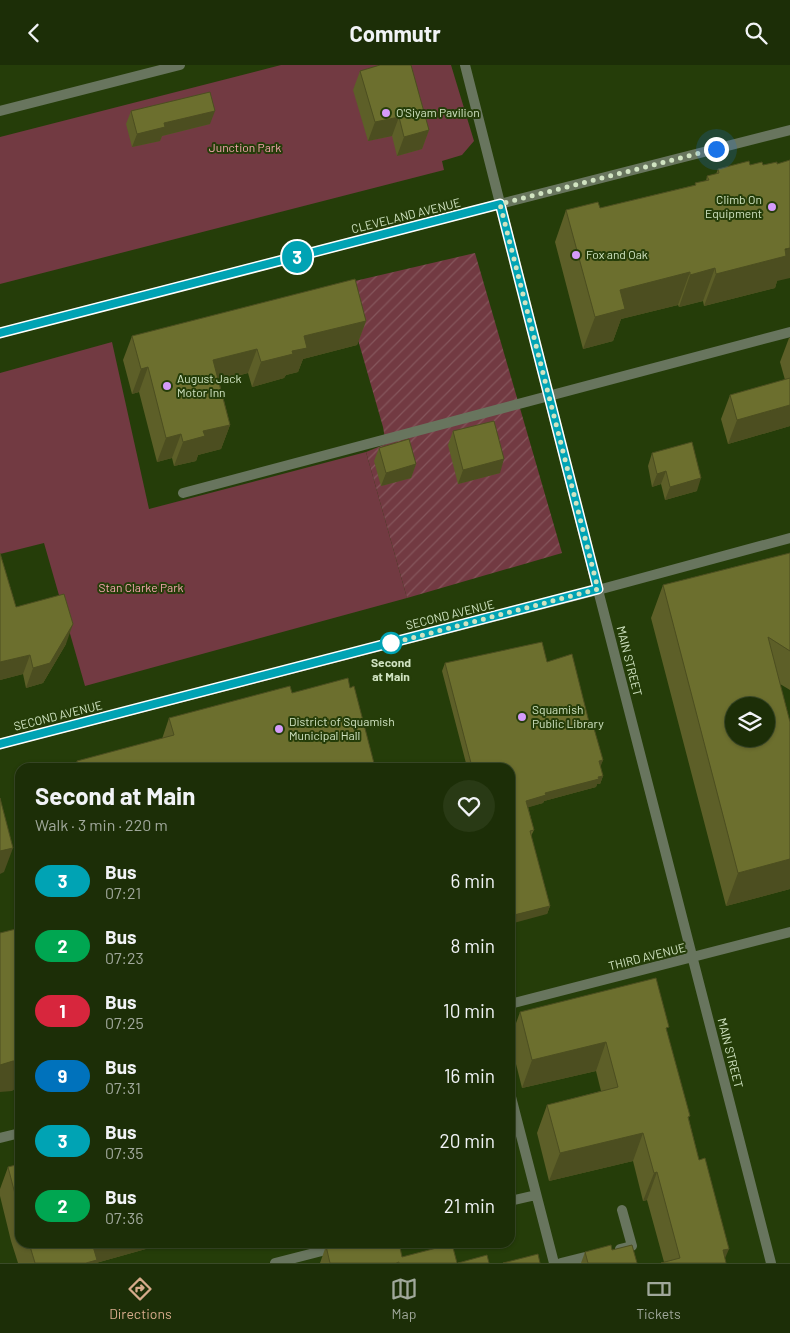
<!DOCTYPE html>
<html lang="en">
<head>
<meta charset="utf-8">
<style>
	:root { --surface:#1c2e07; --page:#293a15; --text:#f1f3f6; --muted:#a0a89b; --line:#3a4a28; --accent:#d6ab8b }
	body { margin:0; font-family:Barlow,sans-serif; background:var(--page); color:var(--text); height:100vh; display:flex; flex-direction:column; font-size:19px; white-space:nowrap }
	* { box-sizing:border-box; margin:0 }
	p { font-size:16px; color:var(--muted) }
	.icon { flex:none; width:28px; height:28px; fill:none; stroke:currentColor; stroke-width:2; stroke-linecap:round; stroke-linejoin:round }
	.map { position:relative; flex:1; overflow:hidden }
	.panel { position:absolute; left:15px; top:698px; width:500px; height:485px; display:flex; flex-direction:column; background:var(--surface); border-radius:15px; box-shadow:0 1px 4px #0004,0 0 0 1px var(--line) }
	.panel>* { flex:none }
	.badge { padding:0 10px; border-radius:16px; font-size:18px; line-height:32px }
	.buttons { position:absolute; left:725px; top:632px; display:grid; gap:10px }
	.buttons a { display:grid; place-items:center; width:50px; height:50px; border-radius:50%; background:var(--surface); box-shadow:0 1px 4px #0004,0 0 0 1px var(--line); font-size:25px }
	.you { position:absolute; width:25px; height:25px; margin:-12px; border:4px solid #fff; border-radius:50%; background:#1a73e8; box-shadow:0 0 0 8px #1a73e833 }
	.map>.badge { position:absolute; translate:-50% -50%; box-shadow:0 0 0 2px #fff }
	.round { display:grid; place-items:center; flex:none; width:52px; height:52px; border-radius:26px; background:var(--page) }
	.overview { display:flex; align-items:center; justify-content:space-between; height:85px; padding:0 20px }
	h1 { font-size:24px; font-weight:700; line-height:38px }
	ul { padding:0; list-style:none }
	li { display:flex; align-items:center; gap:15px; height:65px; padding:0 20px }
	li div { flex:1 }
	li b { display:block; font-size:19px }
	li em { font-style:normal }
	li .badge { min-width:55px; font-weight:700; text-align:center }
	header { display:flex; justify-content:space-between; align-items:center; height:65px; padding:0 20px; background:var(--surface); font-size:22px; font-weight:700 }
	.tabs { display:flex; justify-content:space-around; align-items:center; height:70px; border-top:1px solid var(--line); background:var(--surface); font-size:14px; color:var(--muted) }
	.tabs a { display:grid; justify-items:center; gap:2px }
	.tabs .on { color:var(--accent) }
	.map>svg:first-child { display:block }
</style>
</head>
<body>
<header><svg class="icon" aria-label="back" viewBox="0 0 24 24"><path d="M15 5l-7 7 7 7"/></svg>Commutr<svg class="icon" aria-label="search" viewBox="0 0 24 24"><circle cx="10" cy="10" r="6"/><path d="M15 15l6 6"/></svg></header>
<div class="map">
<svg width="790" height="1198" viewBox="0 0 790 1198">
	<defs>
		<pattern id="garden-furrows" width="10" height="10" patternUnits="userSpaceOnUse" patternTransform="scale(1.25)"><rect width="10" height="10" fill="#723a42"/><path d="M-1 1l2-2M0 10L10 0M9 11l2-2" fill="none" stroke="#85565c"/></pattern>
	</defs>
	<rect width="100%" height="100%" fill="#253d09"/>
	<path fill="#723a42" d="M281,0H451L474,76L462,90L442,96L444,105L0,219V72Z
		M112,277L149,444L366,387L407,533L85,621L44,478L0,489V308Z"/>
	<path fill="url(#garden-furrows)" d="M475,188L562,488L407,533L366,387L386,379L383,362L342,219Z"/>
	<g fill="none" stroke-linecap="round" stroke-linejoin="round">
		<path stroke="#68755e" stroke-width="10" d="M183,428L790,267
			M510,1028L554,1198
			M510,1136L536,1130
			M620,1184L632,1181L622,1145
			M275,1198L353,1178
			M561,1198L597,1189"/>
		<path stroke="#68755e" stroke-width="10" d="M500,139L790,65
			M510,939L790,867
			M0,1073L20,1068
			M771,1198L598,525L790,473"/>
		<path stroke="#68755e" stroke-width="10" d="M0,46L180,0
			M0,268L500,139
			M0,679L598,525L465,0"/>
	</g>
	<path fill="#5d5f28" d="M360,6L429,65L422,84L397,91L392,71L368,76L353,25Z
		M131,46L210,59L162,71L160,76L132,82L126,59Z
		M718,104L777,216L775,223L704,241L703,236L679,242L678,240L621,254L613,276L583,284L555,177L566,145L600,143L695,120V118L706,116L707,111L716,109Z
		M366,256L357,280L303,294L298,307L286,310L284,313L252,322L248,308L219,316L230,360L221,384L198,390L196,396L174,401L172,393L157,397L139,327L132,329L123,295L132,271Z
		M789,273H790V361L728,379L721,354L730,330L785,315L780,297Z
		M453,366L500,408L458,419L448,380Z
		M379,383L416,399L411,413L381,421L374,396Z
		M652,388L697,426L665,435L661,419L652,422L648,401Z
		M0,488L16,542L66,579L43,618L26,623L23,609L0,615Z
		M790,488V625L780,619L790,657V824L726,841L651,553L663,520Z
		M547,597L590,661L603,695L600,701L603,711L600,719H597L596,722L544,736L543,738L528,742L534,765L531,771L550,841L547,849L510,702H467L442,606L445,598Z
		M292,628L375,702H74L77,696L162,674L169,653Z
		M520,947L667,967L699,1095L729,1184L664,1197L647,1135L643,1136L633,1096L549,1116L537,1068L547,1040L601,1026L596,1006L522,1023L510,975Z
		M20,1099V1178H161L160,1180L96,1198H18L11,1176L0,1131V1124L8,1102Z
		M326,1181L402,1192L457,1198H320Z
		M612,1185L637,1198H581L585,1187Z"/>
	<path fill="#4c4e20" d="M215,46L210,59L162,71L160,76L132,82L137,69L164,58Z
		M399,52L392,71L368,76L375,57Z
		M429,65L422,84L397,91L404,72Z
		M790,183V213L777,216L775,223L704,241L716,209Z
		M715,203L703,236L679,242L690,210Z
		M690,207L678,240L621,254L613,276L583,284L595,252L620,225Z
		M366,256L357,280L303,294L298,307L286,310L284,313L252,322L261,297L292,286L304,271Z
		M257,284L248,308L204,319L213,295Z
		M148,302L139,327L132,329L141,304Z
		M790,340V361L728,379L737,355Z
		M230,360L221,384L198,390L196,396L174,401L183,377L203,366Z
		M181,369L172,393L157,397L166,373Z
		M504,394L500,408L458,419L463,405Z
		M416,399L411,413L381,421L386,408Z
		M666,406L661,419L652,422L657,409Z
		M701,413L697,426L665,435L670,422Z
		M73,559L66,579L43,618L26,623L33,603Z
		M30,590L23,609L0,615V597Z
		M603,695L600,703L599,696Z
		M603,711L600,719H597L596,722L544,736L543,738L523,744L526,736L545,728Z
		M13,783L4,807L0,809V786Z
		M790,794V824L726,841L738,808Z
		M550,841L547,849L510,859V851Z
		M606,977L596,1006L522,1023L532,995Z
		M13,996H20V1021L12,1026L0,1027V1000Z
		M643,1068L633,1096L549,1116L560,1088Z
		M657,1107L647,1135L643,1136L654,1108Z
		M91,1178H161L160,1180L96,1198H84Z
		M729,1184L723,1198V1185Z"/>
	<path fill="#6c6f2e" stroke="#4c4e20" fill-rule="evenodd" d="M380,0H411L429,65L404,72L399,52L375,57L360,6Z
		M210,27L215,46L164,58L165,62L137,69L131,46Z
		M790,95V183L785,184L786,191L716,209L715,203L690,210V207L620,225L625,244L595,252L566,145L598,137L600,143L696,120L695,118L709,115L707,111L719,108L718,104L749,96L750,100L762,97L763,100L777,97V99Z
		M355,214L366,256L304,271L307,283L292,286L293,289L261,297L257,284L213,295L230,360L203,366L205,371L183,377L181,369L166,373L148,302L141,304L132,271Z
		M790,313V340L737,355L730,330Z
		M494,356L504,394L463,405L453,366Z
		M409,374L416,399L386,408L379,383Z
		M692,377L701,413L670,422L666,406L657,409L652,388Z
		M0,488L16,542L64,529L73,559L50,598L33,603L30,590L0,597Z
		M790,488V586L768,572L790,657V794L738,808L663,520ZM734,641H766V674H734Z
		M542,577L547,597L572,589L590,661L593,660L603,695L599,696L603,711L598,712L599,714L545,728L546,730L526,736L534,765L530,766L550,841L510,851V702H472L445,598Z
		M348,613L350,623L354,621L375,702H78L77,696L174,670L169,653L290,621L292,628Z
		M0,733L13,783L0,786Z
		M20,863V996H13L0,1000V868Z
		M656,913L669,962L666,963L690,1051L688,1052L699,1095L705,1093L729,1184L723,1185L726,1198H661L680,1193L657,1107L654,1108L643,1068L560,1088L547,1040L618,1022L606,977L532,995L520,947Z
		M20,1099V1148L8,1102Z
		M29,1178H92L97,1195L86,1198H35Z
		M339,1178H399L402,1192L452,1179L457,1198H399V1197L396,1198H330L326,1181Z
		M611,1180L612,1185L632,1180L637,1198H588L585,1187Z
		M538,1189L540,1198H503Z
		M487,1190L489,1198H458Z"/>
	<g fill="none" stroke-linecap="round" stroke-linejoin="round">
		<defs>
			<path id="line" d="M0,268L500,139L598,524L0,679"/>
		</defs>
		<use href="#line" stroke="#fff" stroke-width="11"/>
		<use href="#line" stroke="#00a3b4" stroke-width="8"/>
		<path stroke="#d0e3c1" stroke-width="5" stroke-dasharray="0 9" d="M391,578L385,580L598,524L500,139L716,84"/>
	</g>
	<g fill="#d59bfa" stroke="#253d09" stroke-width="2">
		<circle cx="386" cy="48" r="5"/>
		<circle cx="772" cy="142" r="5"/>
		<circle cx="576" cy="190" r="5"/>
		<circle cx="167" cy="321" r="5"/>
		<circle cx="522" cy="652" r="5"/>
		<circle cx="279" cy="664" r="5"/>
	</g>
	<circle fill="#fff" stroke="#00a3b4" stroke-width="2.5" cx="391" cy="578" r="10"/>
	<g text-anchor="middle" stroke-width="4" stroke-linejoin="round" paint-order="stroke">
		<g font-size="12" fill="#d0e3c1" stroke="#253d09" text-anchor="start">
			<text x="396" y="52">O'Siyam Pavilion</text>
			<text x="762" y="139" text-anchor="end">Climb On<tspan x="762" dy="14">Equipment</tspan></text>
			<text x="586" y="194">Fox and Oak</text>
			<text x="177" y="318">August Jack<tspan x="177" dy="14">Motor Inn</tspan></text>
			<text x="532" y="649">Squamish<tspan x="532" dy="14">Public Library</tspan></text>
			<text x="289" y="661">District of Squamish<tspan x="289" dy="14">Municipal Hall</tspan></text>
		</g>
		<g font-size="12" fill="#f5a6b0" stroke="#253d09">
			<text x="245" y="87">Junction Park</text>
			<text x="141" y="527">Stan Clarke Park</text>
		</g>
		<g font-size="12" fill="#d0e3c1" stroke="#253d09">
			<text transform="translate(406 151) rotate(-14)" y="4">CLEVELAND AVENUE</text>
			<text transform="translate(450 550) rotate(-14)" y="4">SECOND AVENUE</text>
			<text transform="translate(629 596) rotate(76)" y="4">MAIN STREET</text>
			<text transform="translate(58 651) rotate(-14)" y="4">SECOND AVENUE</text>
			<text transform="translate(647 892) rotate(-14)" y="4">THIRD AVENUE</text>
			<text transform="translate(730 988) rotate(76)" y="4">MAIN STREET</text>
		</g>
		<g font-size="12" font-weight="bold" fill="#d0e3c1" stroke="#253d09">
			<text x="391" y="602">Second<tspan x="391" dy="14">at Main</tspan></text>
		</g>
	</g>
</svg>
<div class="buttons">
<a><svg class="icon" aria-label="layers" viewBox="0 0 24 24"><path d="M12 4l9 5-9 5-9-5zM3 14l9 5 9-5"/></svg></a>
</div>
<div class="you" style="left:716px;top:84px"></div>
<b class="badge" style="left:297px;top:192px;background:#00a3b4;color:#fff">3</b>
<section class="panel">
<div class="overview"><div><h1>Second at Main</h1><p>Walk · 3 min · 220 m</p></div><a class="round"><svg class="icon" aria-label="heart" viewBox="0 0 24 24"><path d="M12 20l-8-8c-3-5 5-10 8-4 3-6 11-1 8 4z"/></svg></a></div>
<ul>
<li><span class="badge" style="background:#00a3b4;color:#fff">3</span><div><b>Bus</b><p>07:21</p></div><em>6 min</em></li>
<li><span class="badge" style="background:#00a651;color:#fff">2</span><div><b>Bus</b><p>07:23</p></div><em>8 min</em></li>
<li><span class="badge" style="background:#d7263d;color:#fff">1</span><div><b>Bus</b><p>07:25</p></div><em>10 min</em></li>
<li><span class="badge" style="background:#0072bc;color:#fff">9</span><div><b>Bus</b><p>07:31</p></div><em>16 min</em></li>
<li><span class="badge" style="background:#00a3b4;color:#fff">3</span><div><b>Bus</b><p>07:35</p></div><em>20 min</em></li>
<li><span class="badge" style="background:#00a651;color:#fff">2</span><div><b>Bus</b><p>07:36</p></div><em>21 min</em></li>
</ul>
</section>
</div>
<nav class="tabs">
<a class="on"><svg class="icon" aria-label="directions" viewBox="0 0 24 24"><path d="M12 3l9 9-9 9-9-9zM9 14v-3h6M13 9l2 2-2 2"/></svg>Directions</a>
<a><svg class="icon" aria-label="map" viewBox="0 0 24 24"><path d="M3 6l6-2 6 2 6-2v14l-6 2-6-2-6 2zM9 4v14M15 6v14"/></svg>Map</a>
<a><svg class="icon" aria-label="tickets" viewBox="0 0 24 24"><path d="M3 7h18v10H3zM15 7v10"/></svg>Tickets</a>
</nav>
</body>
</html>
